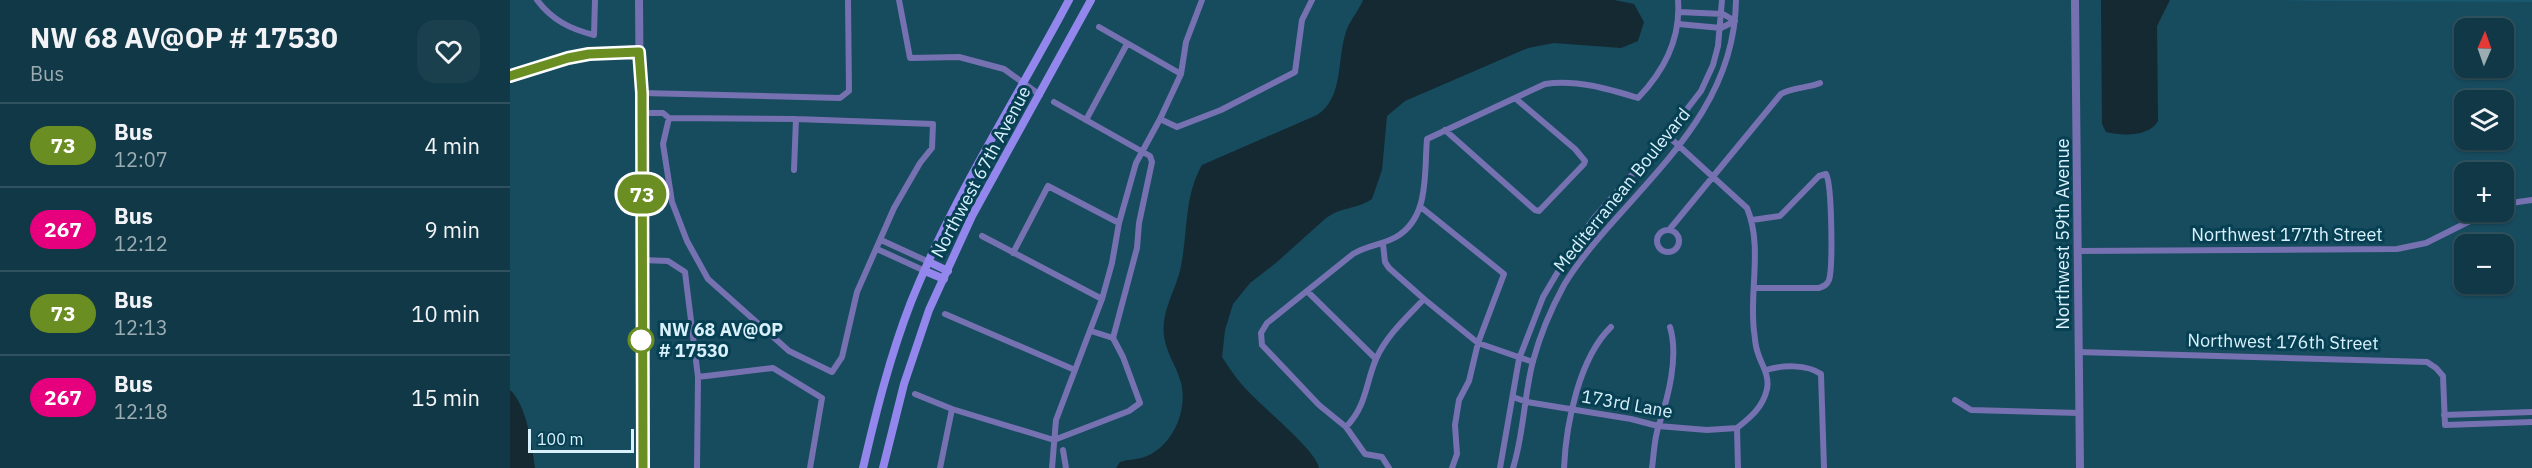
<!DOCTYPE html>
<html lang="en">
<head>
<meta charset="utf-8">
<style>
	:root { --surface:#113846; --page:#1a3f4d; --text:#f1f3f6; --muted:#9cacb3; --line:#30525f }
	body { margin:0; font-family:"IBM Plex Sans",sans-serif; background:var(--page); color:var(--text); height:100vh; display:flex; flex-direction:column; font-size:22px; white-space:nowrap }
	* { box-sizing:border-box; margin:0 }
	p { font-size:20px; color:var(--muted) }
	.icon { flex:none; width:33px; height:33px; fill:none; stroke:currentColor; stroke-width:2; stroke-linecap:round; stroke-linejoin:round }
	.map { position:relative; flex:1; overflow:hidden }
	.sheet { display:flex; flex-direction:column; background:var(--surface); width:510px }
	.sheet>* { flex:none }
	.badge { padding:0 12px; border-radius:20px; font-size:21px; line-height:39px }
	.needle { width:39px; rotate:2deg }
	.tools { position:absolute; left:1944px; top:18px; display:grid; gap:12px }
	.tools a { display:grid; place-items:center; width:60px; height:60px; border-radius:12px; background:var(--surface); box-shadow:0 2px 4px #0004,0 0 0 2px var(--line); font-size:30px }
	.scale { position:absolute; left:18px; bottom:15px; width:106px; box-sizing:border-box; padding-left:6px; border:3px solid #d8f1fd; border-top:0; font-size:16px; line-height:21px; white-space:nowrap; color:#d8f1fd; -webkit-text-stroke:4px #084053; paint-order:stroke }
	.map>.badge { position:absolute; translate:-50% -50%; box-shadow:0 0 0 3px #fff }
	.round { display:grid; place-items:center; flex:none; width:63px; height:63px; border-radius:18px; background:var(--page) }
	.overview { display:flex; align-items:center; justify-content:space-between; height:102px; padding:0 30px }
	h1 { font-size:28px; font-weight:700; line-height:45px }
	ul { padding:0; list-style:none }
	li { display:flex; align-items:center; gap:18px; height:84px; padding:0 30px; border-top:2px solid var(--line) }
	li div { flex:1 }
	li b { display:block; font-size:22px }
	li em { font-style:normal }
	li .badge { min-width:66px; font-weight:700; text-align:center }
	main { display:flex; flex:1; min-height:0 }
	.map>svg:first-child { display:block }
</style>
</head>
<body>
<main>
<section class="sheet">
<div class="overview"><div><h1>NW 68 AV@OP # 17530</h1><p>Bus</p></div><a class="round"><svg class="icon" aria-label="heart" viewBox="0 0 24 24"><path d="M12 20l-8-8c-3-5 5-10 8-4 3-6 11-1 8 4z"/></svg></a></div>
<ul>
<li><span class="badge" style="background:#6b8e23;color:#fff">73</span><div><b>Bus</b><p>12:07</p></div><em>4 min</em></li>
<li><span class="badge" style="background:#e6007e;color:#fff">267</span><div><b>Bus</b><p>12:12</p></div><em>9 min</em></li>
<li><span class="badge" style="background:#6b8e23;color:#fff">73</span><div><b>Bus</b><p>12:13</p></div><em>10 min</em></li>
<li><span class="badge" style="background:#e6007e;color:#fff">267</span><div><b>Bus</b><p>12:18</p></div><em>15 min</em></li>
</ul>
</section>
<div class="map">
<svg width="2022" height="468" viewBox="0 0 2022 468">
	<rect width="100%" height="100%" fill="#174b5e"/>
	<path fill="#19586f" d="M1766,0H2022V2L1808,1Z"/>
	<path fill="#142932" d="M853,0H1104L1124,4L1134,22L1128,41L1111,48L1044,43L1018,48L895,101L877,116L872,170L862,199C848,209 830,207 816,218L767,262L740,283L723,304L715,330L712,357C720,369 727,380 737,390C752,407 806,450 809,468H606L610,462C619,459 628,460 637,456C663,445 678,410 671,383C667,367 656,353 654,336C651,310 666,291 671,266C678,232 674,196 692,165L807,115C835,97 826,57 837,29C841,19 849,10 853,0Z
		M1591,0H1660L1647,26L1648,121C1639,137 1612,136 1596,132L1592,124Z
		M0,390C17,405 22,446 25,468H0Z"/>
	<g fill="none" stroke-linecap="round" stroke-linejoin="round">
		<path stroke="#7671b1" stroke-width="6" d="M27,0C42,20 60,29 84,35L85,0
			M389,0L400,58L449,57L494,69L530,95
			M1169,12L1213,14L1225,21
			M1168,24L1211,28L1225,21
			M589,27L671,74
			M132,93L330,98L339,91L338,0
			M544,102L640,156L642,162L629,223L627,248L603,338
			M132,113H153L159,118L286,119L423,124L422,148L410,163L384,208L347,292L332,357L322,372L279,351L198,279L177,241L162,202L153,144L159,118
			M650,119L667,127L711,110L785,72L792,20L802,0
			M576,120L617,44
			M935,130L1025,210L1029,211L1074,164L1075,161L1065,149L1005,98
			M1157,135L1237,208C1253,246 1239,292 1244,331C1245,337 1245,344 1247,350C1250,363 1260,374 1257,389C1253,407 1241,417 1227,428L1228,468
			M284,170L286,119
			M1994,204L2022,200
			M912,208L994,274L968,343L959,381L949,400L945,425L947,454L942,468
			M1242,220L1270,216L1309,176L1316,174C1322,184 1323,268 1319,280C1317,285 1314,286 1309,288H1245
			M1147 241a11 11 0 1 1 22 0a11 11 0 1 1-22 0Z
			M1159,230L1271,94C1280,88 1298,88 1310,83
			M472,236L592,299
			M371,240L419,262
			M873,244L875,262L879,268L914,299L968,343L1023,362
			M367,249L415,271
			M1568,251L1887,249L1916,243L1978,212
			M503,253L538,186L609,223
			M132,260L158,261L175,272L188,377L187,468
			M797,291L866,359
			M435,314L565,370
			M1568,352L1917,362L1926,368L1933,376L1935,425L2022,422
			M1256,370C1271,365 1297,364 1311,374L1314,468
			M188,377L263,368L312,398L300,468
			M405,394L442,409L544,440L619,411L630,403L613,357L603,338L581,331
			M1003,397L1017,402L1121,419L1148,426L1197,430L1227,428
			M1445,400L1461,410L1570,413
			M1934,415L2022,412
			M836,427C857,405 855,385 866,359C877,335 896,318 914,299
			M553,450L556,468
			M430,468L442,409
			M542,468L546,420L592,299L602,263L609,223L626,163L650,119L671,74L676,42L692,0
			M879,468L872,457L855,454L836,427L809,405L752,345L751,333L757,323L843,254C857,245 872,245 886,237C920,218 914,172 917,139L1035,84C1066,79 1099,89 1128,98C1154,71 1171,39 1168,0
			M990,468L1009,359L1033,297L1059,253L1084,218L1157,135L1191,91L1203,65L1208,46L1212,0
			M1003,468C1014,433 1014,395 1023,361C1030,335 1041,309 1054,285C1067,263 1084,243 1101,224C1160,157 1225,96 1226,0
			M1054,468C1056,424 1069,358 1101,327
			M1142,468C1144,454 1144,438 1149,425C1158,397 1169,357 1160,327"/>
		<path stroke="#7671b1" stroke-width="8" d="M129,0L133,468
			M1565,0L1570,468
			M0,75L58,58L79,54L129,52"/>
		<path stroke="#9387ee" stroke-width="8" d="M419,262L438,271
			M415,271L434,279
			M353,468C366,412 380,356 401,302C443,197 506,100 559,0
			M373,468L394,384L419,310L462,216L581,0"/>
	</g>
	<g fill="none" stroke-linecap="round" stroke-linejoin="round">
		<defs>
			<path id="line" d="M0,76L58,58L79,54L129,52L132,93L133,468"/>
		</defs>
		<use href="#line" stroke="#fff" stroke-width="14"/>
		<use href="#line" stroke="#6b8e23" stroke-width="9"/>
	</g>
	<circle fill="#fff" stroke="#6b8e23" stroke-width="3" cx="131" cy="340" r="12"/>
	<g text-anchor="middle" stroke-width="6" stroke-linejoin="round" paint-order="stroke">
		<g font-size="18" fill="#d8f1fd" stroke="#084053">
			<text transform="translate(471 172) rotate(-62)" y="6">Northwest 67th Avenue</text>
			<text transform="translate(1112 190) rotate(-51)" y="6">Mediterranean Boulevard</text>
			<text transform="translate(1553 234) rotate(-90)" y="6">Northwest 59th Avenue</text>
			<text x="1777" y="241">Northwest 177th Street</text>
			<text transform="translate(1773 342) rotate(1)" y="6">Northwest 176th Street</text>
			<text transform="translate(1117 404) rotate(10)" y="6">173rd Lane</text>
		</g>
		<g font-size="18" font-weight="bold" fill="#d8f1fd" stroke="#084053" text-anchor="start">
			<text x="149" y="336">NW 68 AV@OP<tspan x="149" dy="21"># 17530</tspan></text>
		</g>
	</g>
</svg>
<div class="tools">
<a><svg class="needle" viewBox="-14 -14 28 28"><path d="M0-13l5 13h-10z" fill="#e53935"/><path d="M0 13l5-13h-10z" fill="#9cacb3"/></svg></a>
<a><svg class="icon" aria-label="layers" viewBox="0 0 24 24"><path d="M12 4l9 5-9 5-9-5zM3 14l9 5 9-5"/></svg></a>
<a>+</a>
<a>−</a>
</div>
<div class="scale">100 m</div>
<b class="badge" style="left:132px;top:194px;background:#6b8e23;color:#fff">73</b>
</div>
</main>
</body>
</html>
